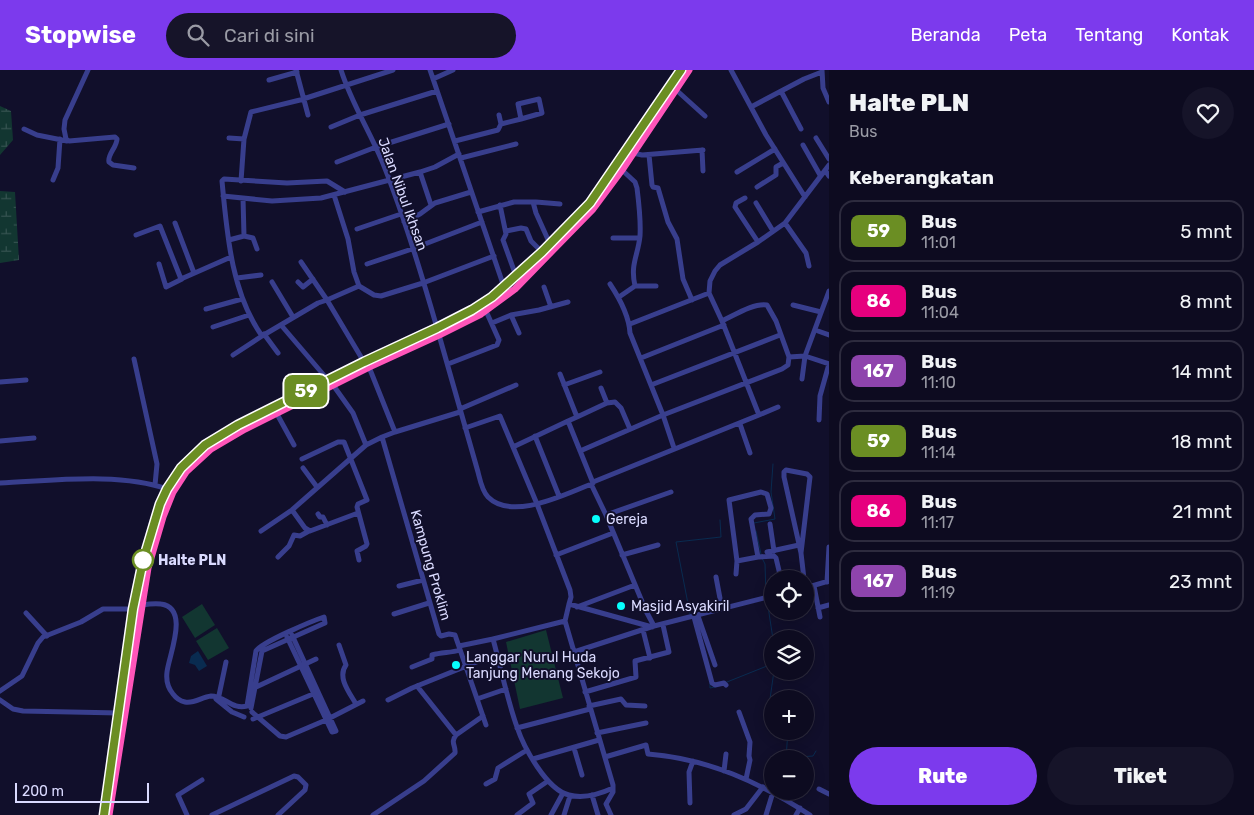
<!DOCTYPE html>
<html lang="id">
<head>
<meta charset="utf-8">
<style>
	:root { --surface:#0d0b20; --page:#161429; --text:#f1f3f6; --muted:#9a9ba5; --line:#2d2b3e; --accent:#7c3aed }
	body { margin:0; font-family:Rubik,sans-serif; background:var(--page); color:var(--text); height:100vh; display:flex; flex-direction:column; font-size:19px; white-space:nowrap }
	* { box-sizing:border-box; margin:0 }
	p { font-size:16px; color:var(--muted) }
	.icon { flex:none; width:28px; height:28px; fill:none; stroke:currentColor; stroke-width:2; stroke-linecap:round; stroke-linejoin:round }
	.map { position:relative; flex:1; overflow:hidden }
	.drawer { display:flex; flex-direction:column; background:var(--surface); width:425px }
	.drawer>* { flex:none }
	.badge { padding:0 10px; border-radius:8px; font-size:18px; line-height:32px }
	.buttons { position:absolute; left:764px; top:500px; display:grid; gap:10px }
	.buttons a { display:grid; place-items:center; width:50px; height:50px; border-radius:50%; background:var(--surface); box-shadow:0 2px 12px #0003,0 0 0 1px var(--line); font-size:25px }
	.scale { position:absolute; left:15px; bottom:12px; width:134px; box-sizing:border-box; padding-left:5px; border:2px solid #dadaff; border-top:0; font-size:14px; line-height:18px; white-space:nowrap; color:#dadaff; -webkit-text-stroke:4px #110f2b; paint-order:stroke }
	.map>.badge { position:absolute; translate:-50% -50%; box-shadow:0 0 0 2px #fff }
	h2 { padding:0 20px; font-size:19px; line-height:45px }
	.round { display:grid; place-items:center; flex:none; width:52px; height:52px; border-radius:26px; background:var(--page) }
	.summary { display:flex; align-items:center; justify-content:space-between; height:85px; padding:0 20px }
	h1 { font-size:24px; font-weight:800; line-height:38px }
	.primary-button { display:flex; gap:10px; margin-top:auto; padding:10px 20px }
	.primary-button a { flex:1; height:58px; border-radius:30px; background:var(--accent); color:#fff; font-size:20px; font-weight:800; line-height:58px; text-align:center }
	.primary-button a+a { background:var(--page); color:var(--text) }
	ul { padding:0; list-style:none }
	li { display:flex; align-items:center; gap:15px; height:62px; margin:0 10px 8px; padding:0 10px; border:2px solid var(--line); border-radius:15px }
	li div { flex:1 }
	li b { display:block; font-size:19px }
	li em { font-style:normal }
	li .badge { min-width:55px; font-weight:700; text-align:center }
	header { display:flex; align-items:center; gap:30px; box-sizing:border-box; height:70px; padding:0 25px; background:var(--accent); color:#fff }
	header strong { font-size:24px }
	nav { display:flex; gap:28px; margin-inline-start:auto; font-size:18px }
	.search { width:350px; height:45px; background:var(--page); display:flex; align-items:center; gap:12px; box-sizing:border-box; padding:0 18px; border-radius:28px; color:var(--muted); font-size:19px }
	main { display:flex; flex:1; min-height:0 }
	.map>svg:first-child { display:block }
</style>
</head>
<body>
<header>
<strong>Stopwise</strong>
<div class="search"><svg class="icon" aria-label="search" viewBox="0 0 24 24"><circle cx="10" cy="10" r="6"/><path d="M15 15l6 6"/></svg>Cari di sini</div>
<nav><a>Beranda</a><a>Peta</a><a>Tentang</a><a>Kontak</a></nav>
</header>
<main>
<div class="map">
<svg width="829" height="745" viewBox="0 0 829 745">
	<defs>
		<pattern id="wetland-marsh" width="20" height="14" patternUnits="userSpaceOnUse" patternTransform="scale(1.25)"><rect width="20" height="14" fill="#123631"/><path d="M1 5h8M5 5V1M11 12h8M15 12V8" fill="none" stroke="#345250"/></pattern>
	</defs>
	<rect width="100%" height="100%" fill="#110f2b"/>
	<path fill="#123631" d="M202,534L215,555L195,568L182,547Z
		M217,558L229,578L208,590L196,571Z
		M546,560L563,628L520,639L506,572Z"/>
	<path fill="url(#wetland-marsh)" d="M0,36L11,41L13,70L0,85Z
		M0,121L15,122L19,190L0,193Z"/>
	<path fill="#092b50" d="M198,581L207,596L199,601L195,595L189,593L191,586Z"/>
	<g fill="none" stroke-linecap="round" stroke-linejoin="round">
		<path stroke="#092b50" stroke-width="1" d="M754,453L775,449L771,422L773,394
			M756,461L761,484
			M762,488L765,494L766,526
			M767,530L773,569
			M690,544L676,472L721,467L720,450
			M727,612L772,594
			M710,613V618L715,617
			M772,644L768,643L774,601
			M785,688L813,686L816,681
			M786,688L788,661"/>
		<path stroke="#383e8d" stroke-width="5" d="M88,0L65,50L64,59L66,69L69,71L115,67L117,69C117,77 107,85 109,92L113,95L134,98
			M296,0L308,45
			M341,0C351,32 369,60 382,91C404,145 421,202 437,258
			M430,0L504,217
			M731,0L766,65L805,127
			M822,0L823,18L829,32
			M433,9L453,0
			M269,10L297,2
			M674,18L705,46
			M780,22L782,23L801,59
			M751,37L804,9L822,2
			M501,54L521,49L518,34L539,29L542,43L521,49
			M331,57L360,45L437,21
			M24,59L37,65L67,71
			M229,68L244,69
			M816,68L829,89
			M455,71L498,60L501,54L499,45
			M803,75L820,105
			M702,80L703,101
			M633,83L642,85L703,80
			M649,85L652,115L653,117L658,118L668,152L677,169L683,209L692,230
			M461,88L516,74
			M337,92L376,77L449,54
			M825,100L829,106
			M737,102L775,79
			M53,110L58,98L60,69
			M241,111L244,69L251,42L300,30L393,0
			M757,117L776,105V97L783,93
			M345,122L327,111L287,113L224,109L222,111C227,163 231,222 262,266L318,233L327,230L364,292
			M223,126L272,131L321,128L420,102
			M745,128L736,133L735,137L758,172
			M533,132L536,143L550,174
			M756,133L773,161
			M431,135L420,102L435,97L459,84
			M500,135L506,164L503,170L516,206
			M478,142L514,132H536L560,134
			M404,152L420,144L435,133L471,122
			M175,153L194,203
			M785,153L806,183L809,196
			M357,159L401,144
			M506,161L521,158L526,159L531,171L542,182
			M136,165L160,156L181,209L231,187
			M244,166L253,168L257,179
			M613,168H639
			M229,170L244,166L243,128
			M301,192L327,230L359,216L354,202L348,169L334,125
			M159,194L166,217L182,209
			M367,194L412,179L482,152
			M237,208L261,205
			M272,212L293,247
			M298,212L303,217L313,209
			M610,214C620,229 629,245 630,263L663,345L674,378
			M359,216L374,225L381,226L423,213L494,186
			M635,216H656
			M544,217L551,237
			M619,227L635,216C630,194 638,186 640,166C641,150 639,134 637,118L635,112L622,100
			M793,235L821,242
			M206,239L242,229
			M511,245L539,240L568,232
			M722,251C735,245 753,233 767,235L776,251L789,287
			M492,253L511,245L519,263
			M630,254L709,223
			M281,255L328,310
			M213,257L249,245
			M818,261L829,265
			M264,264L278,283
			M439,265L478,402C480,410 482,421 488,427C512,451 563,425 589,415L592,416L606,445L646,541L654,556
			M233,285L262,266
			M641,288L724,255
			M134,289L157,394L155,415
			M448,294L497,275L499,270L486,241
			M369,297L395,362L460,342
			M560,304L577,347L568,351
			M802,309L805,286L829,221
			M0,312L26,310
			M333,315L353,343L366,375
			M564,315L600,302
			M651,315L780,265
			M601,318L607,333
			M460,339L516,315
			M277,344L294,375
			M759,345L778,337
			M577,347L607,333L615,332L621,338L630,359
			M819,350L820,326L829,294
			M740,354L750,383
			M465,358L500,346L537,434L570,520L571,527L569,534
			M395,362L382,367L439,564L441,566L449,564L455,565L486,655
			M535,366L559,426
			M0,371L34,368
			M513,377L568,351L593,413
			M580,381L663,345L782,299L788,295L789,287L805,286L829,294
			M302,389L338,372H344L367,430L358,434L357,437L367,474L366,476L357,481L359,490
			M303,398L317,417
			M593,412L759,345L722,251L709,223L710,211L715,201L720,195L758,172L785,153L829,95
			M0,413C50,411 120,402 167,419
			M761,422L767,424L771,438L769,444L755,445L751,449L758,487L737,491L729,430Z
			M292,440L305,458L310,461L358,443
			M318,444L320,447H323L327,455
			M606,445L671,422
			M770,454L774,481
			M261,461L292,440L366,375L382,367
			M767,482L799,475
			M801,483L810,407L807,404L786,400L784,402V407L801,483L804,509
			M556,485L613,463
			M622,485L658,475
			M278,487L289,476L294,465L300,466L309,461
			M758,487L774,486L776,488L781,509
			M736,504L737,491
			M716,507L722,539
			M827,512L829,477
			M399,516L423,510
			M814,516L820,547
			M805,518L829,511
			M142,535C148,534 155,533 161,534C190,538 169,585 167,602C166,610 168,618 173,624C176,628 180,631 185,632C194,634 202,627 211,626C225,626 232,640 247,636
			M577,537L635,515
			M818,538L829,535
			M26,543L47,566
			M394,544L429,533
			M698,546L715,595
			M694,547L712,613L715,615L724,613L726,615
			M643,560L650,588
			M287,567L332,662L336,661L292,565
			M493,569L565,551
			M339,575L346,595C337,607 349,622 356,634
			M459,576L493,569C501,598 507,629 517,657C524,678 547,720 569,725C584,729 600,724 613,718
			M574,582L654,556L772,526
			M412,597L432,589V585C442,582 451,583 460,580
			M417,616L456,665
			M254,618L316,589
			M0,621L22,606L38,573L43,567L81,552L103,539H133
			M585,622L636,607L635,591L669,582L663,555
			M216,629L232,642L244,647
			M477,629L506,619
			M0,630L13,639L23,641L119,643
			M218,630L226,592
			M388,630L412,618L479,591L498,588
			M247,636L256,581C262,572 312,551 324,547L325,553L262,581L251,638
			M589,636L621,629L626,635L645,636
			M252,642L280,666L286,667L326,650L363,631
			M739,642L750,672L749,686L750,690L746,709
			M253,649L313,624
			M517,658L590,639
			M597,663L646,653
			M574,678L582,705
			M605,687L646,675L648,684C709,689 759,712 810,745
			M533,689L599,670
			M724,701L726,684
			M486,714L495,709L498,698L527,680
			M819,719L829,724
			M592,725L598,745
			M690,733L689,702L693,691
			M187,745L178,725L202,710
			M212,745L294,706L298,707L306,715L305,720L278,745
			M373,745L424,711L455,683C456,675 450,673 456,665L483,646
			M517,745L533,733L529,724L548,711
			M551,745L563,723
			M564,745L570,726
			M611,745L606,734L613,722V715L565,551L569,534L652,557
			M734,745L746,739L763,717
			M766,745L773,722
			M796,745L800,738"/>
		<path stroke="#ff55b9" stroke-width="7" d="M104,745L133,539L143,491L160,434L167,419L181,398L205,375L238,355L364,292L437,258L473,240L492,227L542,182L589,133L681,0
			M109,745L148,498L163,447L173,422L186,402L211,379L245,359L369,297L439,265L481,244L515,219L593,139L622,100L689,0"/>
	</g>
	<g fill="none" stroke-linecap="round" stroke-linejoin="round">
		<defs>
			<path id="line" d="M104,745L133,539L143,491L160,434L167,419L181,398L205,375L238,355L364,292L437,258L472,240L492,227L542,182L590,133L681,0"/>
		</defs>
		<use href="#line" stroke="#fff" stroke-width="11"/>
		<use href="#line" stroke="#6b8e23" stroke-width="8"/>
	</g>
	<g fill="#06fffd" stroke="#110f2b" stroke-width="2">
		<circle cx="596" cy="449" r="5"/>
		<circle cx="621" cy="536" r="5"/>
		<circle cx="456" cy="595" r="5"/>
	</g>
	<circle fill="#fff" stroke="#6b8e23" stroke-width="2.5" cx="143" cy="490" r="10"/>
	<g text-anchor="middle" stroke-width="4" stroke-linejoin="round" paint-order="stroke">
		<g font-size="14" fill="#dadaff" stroke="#110f2b">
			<text transform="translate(403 124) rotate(70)" y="5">Jalan Nibul Ikhsan</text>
			<text transform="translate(431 495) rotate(74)" y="5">Kampung Proklim</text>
		</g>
		<g font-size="14" fill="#dadaff" stroke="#110f2b" text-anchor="start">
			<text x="606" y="454">Gereja</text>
			<text x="631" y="541">Masjid Asyakiril</text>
			<text x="466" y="592">Langgar Nurul Huda<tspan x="466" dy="16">Tanjung Menang Sekojo</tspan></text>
		</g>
		<g font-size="14" font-weight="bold" fill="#dadaff" stroke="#110f2b" text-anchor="start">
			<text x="158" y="495">Halte PLN</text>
		</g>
	</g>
</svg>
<div class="buttons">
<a><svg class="icon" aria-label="locate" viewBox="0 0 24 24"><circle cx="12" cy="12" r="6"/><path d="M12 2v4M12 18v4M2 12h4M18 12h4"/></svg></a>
<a><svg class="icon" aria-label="layers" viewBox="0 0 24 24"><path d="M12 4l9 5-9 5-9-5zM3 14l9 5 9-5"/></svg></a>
<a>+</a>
<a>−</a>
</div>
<div class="scale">200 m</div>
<b class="badge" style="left:306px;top:321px;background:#6b8e23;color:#fff">59</b>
</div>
<section class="drawer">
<div class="summary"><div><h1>Halte PLN</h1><p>Bus</p></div><a class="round"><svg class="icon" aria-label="heart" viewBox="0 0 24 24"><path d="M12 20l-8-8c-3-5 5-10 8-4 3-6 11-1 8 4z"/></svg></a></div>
<h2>Keberangkatan</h2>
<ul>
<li><span class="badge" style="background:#6b8e23;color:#fff">59</span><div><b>Bus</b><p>11:01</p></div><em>5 mnt</em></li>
<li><span class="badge" style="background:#e6007e;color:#fff">86</span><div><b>Bus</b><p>11:04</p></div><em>8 mnt</em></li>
<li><span class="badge" style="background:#8e44ad;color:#fff">167</span><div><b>Bus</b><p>11:10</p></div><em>14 mnt</em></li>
<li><span class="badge" style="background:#6b8e23;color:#fff">59</span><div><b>Bus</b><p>11:14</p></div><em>18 mnt</em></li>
<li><span class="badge" style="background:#e6007e;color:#fff">86</span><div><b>Bus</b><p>11:17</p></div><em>21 mnt</em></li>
<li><span class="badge" style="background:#8e44ad;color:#fff">167</span><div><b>Bus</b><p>11:19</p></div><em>23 mnt</em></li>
</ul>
<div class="primary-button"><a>Rute</a><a>Tiket</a></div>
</section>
</main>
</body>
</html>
